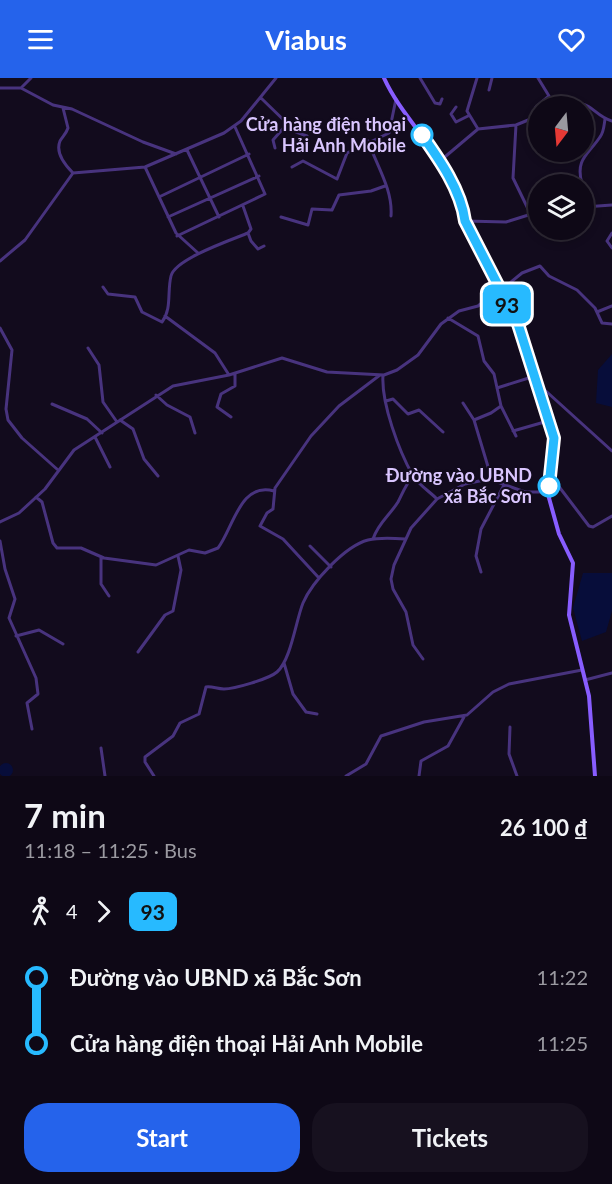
<!DOCTYPE html>
<html lang="en">
<head>
<meta charset="utf-8">
<style>
	:root { --surface:#0e0816; --page:#17111f; --text:#f1f3f6; --muted:#9b9aa1; --line:#2e2935; --accent:#2563eb }
	body { margin:0; font-family:Lato,sans-serif; background:var(--page); color:var(--text); height:100vh; display:flex; flex-direction:column; font-size:22px; white-space:nowrap }
	* { box-sizing:border-box; margin:0 }
	p { font-size:20px; color:var(--muted) }
	.icon { flex:none; width:33px; height:33px; fill:none; stroke:currentColor; stroke-width:2; stroke-linecap:round; stroke-linejoin:round }
	.map { position:relative; height:698px; overflow:hidden }
	.panel { display:flex; flex-direction:column; background:var(--surface); flex:1 }
	.panel>* { flex:none }
	.badge { padding:0 12px; border-radius:9px; font-size:21px; line-height:39px }
	.needle { width:39px; rotate:196deg }
	.fabs { position:absolute; left:528px; top:18px; display:grid; gap:12px }
	.fabs a { display:grid; place-items:center; width:66px; height:66px; border-radius:50%; background:var(--surface); box-shadow:0 3px 9px #0003,0 0 0 2px var(--line); font-size:30px }
	.map>.badge { position:absolute; translate:-50% -50%; box-shadow:0 0 0 3px #fff }
	.legs { display:flex; align-items:center; gap:9px; height:66px; padding:0 24px; font-size:20px }
	.legs p { margin-inline-start:auto }
	.overview { display:flex; align-items:center; justify-content:space-between; height:102px; padding:0 24px }
	h1 { font-size:33px; font-weight:700; line-height:45px }
	.action { display:flex; gap:12px; margin-top:auto; padding:12px 24px }
	.action a { flex:1; height:69px; border-radius:24px; background:var(--accent); color:#fff; font-size:24px; font-weight:700; line-height:69px; text-align:center }
	.action a+a { background:var(--page); color:var(--text) }
	ul { padding:0 24px; list-style:none }
	li { display:flex; align-items:center; gap:21px; height:66px; font-size:22px }
	li i { display:grid; place-items:center; width:9px; height:100%; margin:0 8px; background:currentColor }
	li i::after { content:''; width:15px; height:15px; margin:-8px; border:4px solid; border-radius:50%; background:var(--surface) }
	li p { margin-inline-start:auto }
	li:first-child i { background:linear-gradient(#0000 50%,currentColor 0) }
	li:last-child i { background:linear-gradient(currentColor 50%,#0000 0) }
	header { display:flex; justify-content:space-between; align-items:center; height:78px; padding:0 24px; background:var(--accent); color:#fff; font-size:27px; font-weight:700 }
	.map>svg:first-child { display:block }
</style>
</head>
<body>
<header><svg class="icon" aria-label="menu" viewBox="0 0 24 24"><path d="M4 6h16M4 12h16M4 18h16"/></svg>Viabus<svg class="icon" aria-label="heart" viewBox="0 0 24 24"><path d="M12 20l-8-8c-3-5 5-10 8-4 3-6 11-1 8 4z"/></svg></header>
<div class="map">
<svg width="612" height="698" viewBox="0 0 612 698">
	<rect width="100%" height="100%" fill="#120b1d"/>
	<path fill="#070d3a" d="M612,276V329L596,325L598,292Z
		M583,495H612V533L606,554L582,563L573,530Z
		M-1 692a7 7 0 1 1 14 0a7 7 0 1 1-14 0Z"/>
	<g fill="none" stroke-linecap="round" stroke-linejoin="round">
		<path stroke="#48337e" stroke-width="3" d="M420,0L435,25L440,26L442,21
			M477,0L467,33L478,51
			M0,10H21L53,27L72,31L143,64L176,76
			M21,10L31,0
			M489,12L492,0
			M261,20L296,54L307,58
			M561,28C593,19 590,36 612,43
			M456,29L451,36L456,44L468,38
			M63,30L68,50C66,56 63,58 60,63C55,75 66,88 73,95
			M530,41L536,29L549,18L538,0
			M516,47L513,100L531,137
			M368,63C377,88 393,112 391,138
			M275,70L273,62L287,46
			M187,72L219,139
			M440,83L478,51L516,47L538,38
			M145,89L176,155L198,175
			M292,89L303,83L337,101L347,75L389,55L396,21
			M582,106C575,81 588,77 600,59C604,54 604,47 605,41
			M584,112L588,128
			M159,119L249,76
			M243,128L251,151L248,155L251,163L258,171L264,168
			M584,129L612,127
			M168,139L259,98
			M281,139L308,147L312,131L332,132L339,117L371,113L385,108
			M465,143L506,144L538,134
			M612,155L607,163L612,170
			M177,158L265,116L235,49
			M0,183L25,162L73,95L145,89L224,55L241,43L276,0
			M103,209L108,216L135,219L142,234L162,244C172,231 167,214 171,198C175,181 231,162 248,155
			M501,212L522,195L540,188L549,198L577,212L595,230L602,245L612,246
			M597,234L612,228
			M165,238L215,275L229,297
			M448,240L478,258L484,283L494,296L501,328L516,358
			M0,250L12,272L6,331L8,342L22,360L58,392
			M88,270L99,287L103,324L117,344
			M383,297C381,325 399,373 413,398C418,406 430,414 437,421
			M537,305L612,373
			M497,310L535,298
			M156,317L167,327L190,339L195,355
			M386,323L393,321L408,336L419,332L443,354
			M463,325L474,342L492,402
			M52,326L87,341L102,355
			M231,339L217,329L221,316L235,308V295
			M120,342L133,351L144,381L158,398
			M474,342L491,335L501,328
			M513,353L548,343
			M95,359L110,389
			M550,402L557,406L589,448L593,449L612,438
			M36,419L42,424L53,465L57,470H81L104,480L156,487L189,472L205,475L218,470C233,451 240,403 274,413
			M0,444L19,435L45,411L74,372L173,308L229,297L282,280L327,294L384,297L397,292L418,277L441,246L459,233L478,228L500,210
			M373,461C378,445 390,437 398,424C403,414 406,406 413,398
			M0,463L5,491L15,521L9,540L36,600L38,616L27,625L32,651
			M310,468L331,489
			M101,479V506L109,518
			M481,494L476,478L481,451L504,407
			M319,500L283,461L260,448L267,435L273,431L275,410L311,358L339,328L380,297
			M16,558L39,552L63,566
			M138,574L165,537L173,533L181,492L178,478
			M423,581L413,567L406,534L393,511L391,501L394,487L411,450L437,421L465,406L489,401L525,414H549
			M284,585L293,616L306,634L317,636
			M585,602L612,595
			M510,649L509,676L517,698
			M101,670L105,698
			M154,698L145,684V679L173,658L180,645L199,636L206,609C212,608 217,611 224,611C234,611 269,601 277,594C291,582 296,542 303,525C312,504 345,468 368,462C380,459 393,460 405,461
			M346,698L366,686L381,658L424,644L467,637L493,614L509,606L582,592
			M419,698L421,683L448,668L464,639"/>
		<path stroke="#885dff" stroke-width="4" d="M384,0C405,47 459,89 465,143L518,246L554,360L549,420L559,456L573,485L569,537L589,618L595,698"/>
	</g>
	<g fill="none" stroke-linecap="round" stroke-linejoin="round">
		<defs>
			<path id="line-1" d="M422,57C439,81 461,112 465,143L518,246L554,360L549,408"/>
		</defs>
		<use href="#line-1" stroke="#fff" stroke-width="14"/>
		<use href="#line-1" stroke="#27baff" stroke-width="9"/>
	</g>
	<g fill="#fff" stroke="#27baff" stroke-width="3">
		<circle cx="422" cy="57" r="10"/>
		<circle cx="549" cy="408" r="10"/>
	</g>
	<g text-anchor="middle" stroke-width="4.5" stroke-linejoin="round" paint-order="stroke">
		<g font-size="18" font-weight="bold" fill="#dac6ff" stroke="#120b1d" text-anchor="end">
			<text x="406" y="53">Cửa hàng điện thoại<tspan x="406" dy="21">Hải Anh Mobile</tspan></text>
			<text x="532" y="404">Đường vào UBND<tspan x="532" dy="21">xã Bắc Sơn</tspan></text>
		</g>
	</g>
</svg>
<div class="fabs">
<a><svg class="needle" viewBox="-14 -14 28 28"><path d="M0-13l5 13h-10z" fill="#e53935"/><path d="M0 13l5-13h-10z" fill="#9b9aa1"/></svg></a>
<a><svg class="icon" aria-label="layers" viewBox="0 0 24 24"><path d="M12 4l9 5-9 5-9-5zM3 14l9 5 9-5"/></svg></a>
</div>
<b class="badge" style="left:507px;top:226px;background:#27baff;color:#111">93</b>
</div>
<section class="panel">
<div class="overview"><div><h1>7 min</h1><p>11:18 – 11:25 · Bus</p></div><b>26 100 ₫</b></div>
<div class="legs"><svg class="icon" aria-label="walk" viewBox="0 0 24 24"><circle cx="13" cy="4" r="2"/><path d="M13 8l-2 6 4 7M11 14l-3 7M7 12l3-4h3l4 4"/></svg>4<svg class="icon" aria-label="forward" viewBox="0 0 24 24"><path d="M9 5l7 7-7 7"/></svg><b class="badge" style="background:#27baff;color:#111">93</b></div>
<ul>
<li><i style="color:#27baff"></i><b>Đường vào UBND xã Bắc Sơn</b><p>11:22</p></li>
<li><i style="color:#27baff"></i><b>Cửa hàng điện thoại Hải Anh Mobile</b><p>11:25</p></li>
</ul>
<div class="action"><a>Start</a><a>Tickets</a></div>
</section>
</body>
</html>
